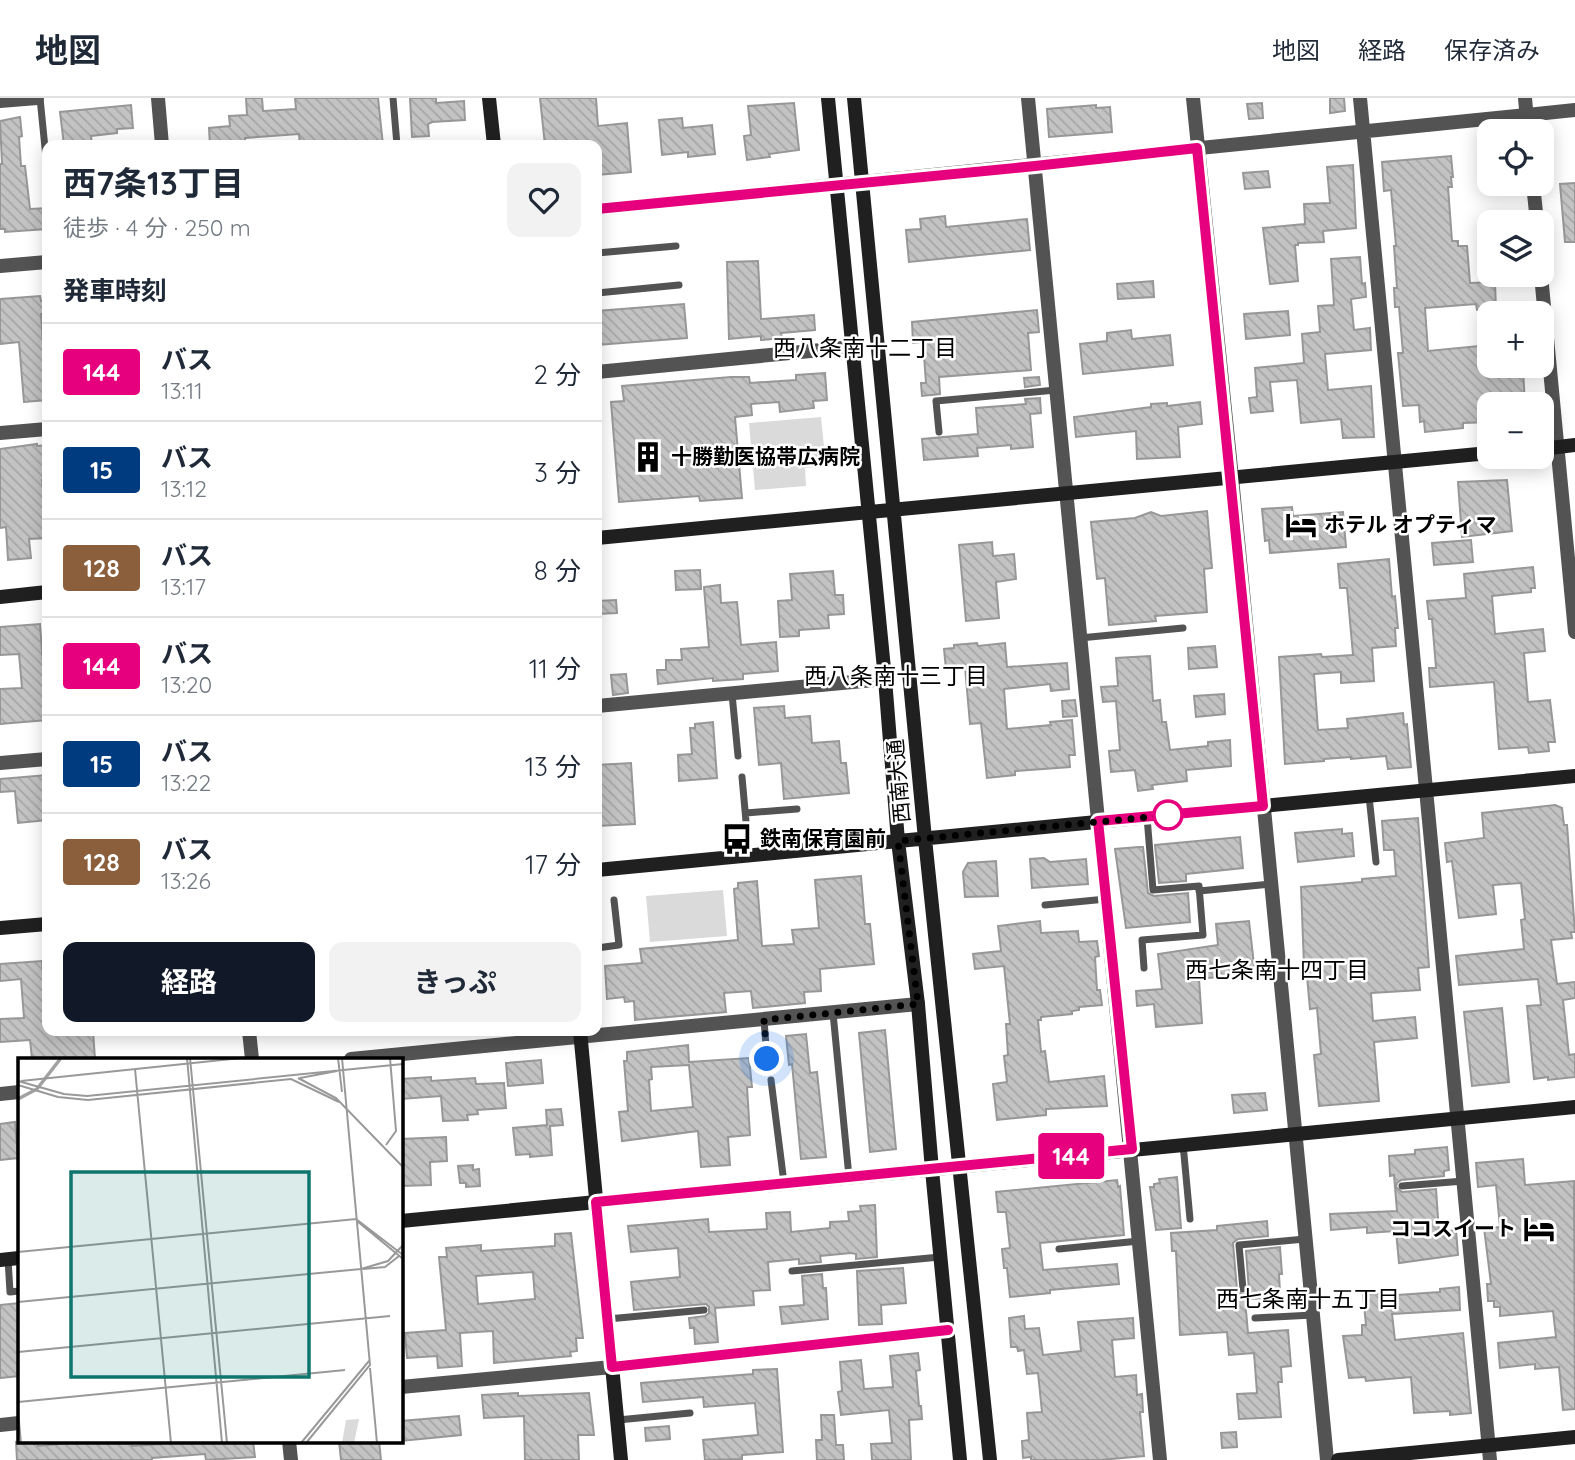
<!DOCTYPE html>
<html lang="ja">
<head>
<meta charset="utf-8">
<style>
	:root { --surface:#fff; --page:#f2f2f3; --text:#1f2937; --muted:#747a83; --line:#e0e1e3; --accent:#111827 }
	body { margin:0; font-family:Quicksand,"Noto Sans JP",sans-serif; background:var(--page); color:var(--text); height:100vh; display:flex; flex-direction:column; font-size:26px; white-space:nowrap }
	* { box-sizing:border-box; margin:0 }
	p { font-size:23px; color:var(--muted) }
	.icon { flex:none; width:38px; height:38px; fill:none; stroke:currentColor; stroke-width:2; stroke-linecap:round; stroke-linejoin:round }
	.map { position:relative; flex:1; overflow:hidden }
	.side { position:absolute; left:42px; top:42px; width:560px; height:896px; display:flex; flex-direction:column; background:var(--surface); border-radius:14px; box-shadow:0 4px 18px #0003 }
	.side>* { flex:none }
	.badge { padding:0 14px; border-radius:5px; font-size:24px; line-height:46px }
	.tools { position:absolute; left:1477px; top:21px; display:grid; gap:14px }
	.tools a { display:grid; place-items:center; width:77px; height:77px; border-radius:14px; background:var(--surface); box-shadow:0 4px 18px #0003; font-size:35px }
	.you { position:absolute; width:35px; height:35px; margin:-18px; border:5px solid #fff; border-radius:50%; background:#1a73e8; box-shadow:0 0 0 10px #1a73e833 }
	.map>.badge { position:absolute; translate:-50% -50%; box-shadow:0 0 0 4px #fff }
	h2 { padding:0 21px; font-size:26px; line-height:63px }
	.round { display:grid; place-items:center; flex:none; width:74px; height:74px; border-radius:14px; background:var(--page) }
	.headline { display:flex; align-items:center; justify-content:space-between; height:119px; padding:0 21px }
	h1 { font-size:33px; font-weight:700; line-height:52px }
	.button { display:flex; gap:14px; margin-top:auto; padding:14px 21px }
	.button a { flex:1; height:80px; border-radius:14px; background:var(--accent); color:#fff; font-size:28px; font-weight:700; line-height:80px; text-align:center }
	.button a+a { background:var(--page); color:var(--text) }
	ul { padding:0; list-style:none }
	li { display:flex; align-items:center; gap:21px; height:98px; padding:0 21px; border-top:2px solid var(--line) }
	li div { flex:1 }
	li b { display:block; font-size:26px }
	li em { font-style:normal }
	li .badge { min-width:77px; font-weight:700; text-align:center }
	header { display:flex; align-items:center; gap:42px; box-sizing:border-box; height:98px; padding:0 35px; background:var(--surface); border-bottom:2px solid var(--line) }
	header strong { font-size:33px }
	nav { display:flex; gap:38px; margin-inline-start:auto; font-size:24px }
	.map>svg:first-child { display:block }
</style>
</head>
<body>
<header>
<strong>地図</strong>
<nav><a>地図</a><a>経路</a><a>保存済み</a></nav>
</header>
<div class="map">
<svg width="1575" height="1362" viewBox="0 0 1575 1362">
	<defs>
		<pattern id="building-back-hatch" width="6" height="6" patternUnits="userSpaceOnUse" patternTransform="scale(1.75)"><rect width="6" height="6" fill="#c3c3c3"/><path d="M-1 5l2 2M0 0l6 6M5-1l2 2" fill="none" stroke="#a6a6a6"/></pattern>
	</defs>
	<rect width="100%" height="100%" fill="#fff"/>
	<path fill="#dadada" d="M821,319L826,368L805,370L806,388L755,392L749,325Z
		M723,792L727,838L650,844L646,798Z"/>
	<path fill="url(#building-back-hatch)" stroke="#979797" stroke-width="2" fill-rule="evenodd" d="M246,0H262L263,13L296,11L295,0H378L383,47H362V45L300,47L299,36L245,40V46L210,47L209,30L230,28L229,18L247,17Z
		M410,0H436V5L464,3L465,22L432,24L428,26L429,38L412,39Z
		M540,0H596L598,28L627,25L631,74L597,77V47H545Z
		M1330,0H1344L1345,13L1330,15Z
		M794,5L799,52L769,56L770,59L747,62L744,38L751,37L748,8Z
		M1262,5L1263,20L1249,21L1247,6Z
		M131,7L133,30L117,31V35L91,38L92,47H64L60,14Z
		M1096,7V10L1110,9L1112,34L1049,39L1047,11Z
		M20,19L22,38L19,39L21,68H25L30,111L47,110V131L5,134V131H0V66H2L0,23Z
		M682,20L683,30L712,27L715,56L688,59V54L662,57L659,22Z
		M1451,58L1453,79H1451L1452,89H1448L1452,143H1458V148H1467L1470,185L1495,184L1496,211L1477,212L1476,206L1425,210L1428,253L1489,247V273L1523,271L1525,306H1489V324L1463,325V330L1425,334L1424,323L1420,324L1419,307L1403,308L1398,255H1403L1399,209H1395L1394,190H1397L1394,148H1396L1391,92L1384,93L1382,64Z
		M1353,67L1356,130L1323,133L1324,144L1298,145V147H1295L1298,183L1270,186L1263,130L1305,126L1304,106L1330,105L1327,69Z
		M1268,73L1270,89L1245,91L1243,75Z
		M1575,85V144H1565L1560,86Z
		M945,118L946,129L1027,121L1030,152L909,164L906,132L921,131L920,121Z
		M1360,159L1362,186L1365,185L1366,199L1351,201L1354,232L1370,230L1371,252L1325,256L1328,292L1371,288L1374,339L1343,340L1341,321L1301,325L1297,282L1270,284L1273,313L1251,315L1249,300L1257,299L1255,270L1304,265L1302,236L1320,234L1318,208L1334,207L1331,161Z
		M758,163L761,221L814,217L815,232L781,235L782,240L761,242V238L729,241L727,164Z
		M1153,183L1154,199L1118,201L1117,186Z
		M40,198L41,203H45L46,216H41L47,302L24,304L19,244L0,246V201Z
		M684,206L687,240L597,247V213Z
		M1037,212L1039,234L1028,235L1031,272L939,279L940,296L922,298L921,285H926L923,244L913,245L912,224Z
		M1288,213L1290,237L1246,241L1244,216Z
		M1131,232L1132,241L1170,237L1173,267L1083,276L1080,246L1107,243V235Z
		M825,275L827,302L813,303L814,310L780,314L779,304L751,306L752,317L735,319L742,400L700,403L699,398L619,404L611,304L624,303L622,288L731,279H749L750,285L796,282V277Z
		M1039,279L1040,287L1025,289L1024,280Z
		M1040,300L1041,315L1030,316L1033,349L1011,351V347L977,350L978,358L924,362L922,341L978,336L976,310L1026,306L1025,301Z
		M1200,304L1202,326L1178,329L1180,359L1137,361L1136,333L1076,339L1074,319L1151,309V306L1167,305V308Z
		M37,346V348L47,347V381L42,382L47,422V440L29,441L31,460L8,462L6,429L0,430V351Z
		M1507,382L1512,433L1462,439L1458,384Z
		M1292,409L1293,418L1343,414L1346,449L1270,455L1269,442L1265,443L1262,411Z
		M1207,413L1212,470L1204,471L1207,514L1155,518L1156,523L1109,527L1105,480L1097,481L1091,424L1135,420L1151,414L1161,418Z
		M1471,442L1473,464L1434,467L1432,445Z
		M992,444L993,458L1014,456L1016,481L996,484L999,520L966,523L959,447Z
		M1389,461L1392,499L1395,498L1398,530H1395L1396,548L1372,550L1374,583L1341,585V574L1314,576L1318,632L1348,630L1347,621L1403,615L1404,627L1407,626L1411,669L1388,671L1386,658L1351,661V659L1324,661V663L1285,666L1279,559L1321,556L1322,559L1353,557L1347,490H1340L1338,466Z
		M1533,469L1535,490H1531V494L1492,498L1495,536L1543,531L1545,553L1524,555L1528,604L1550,602L1555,644H1548L1549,653L1529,655L1528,649L1499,651L1494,584L1430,589L1429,570H1436L1432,521H1429L1427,503L1466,500L1464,476Z
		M700,472L701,491L676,492L675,473Z
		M833,473L835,497H843L844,516L828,517L829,530L799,532V538L780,539L778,503L792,502L790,476Z
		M720,487L721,505L737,504L741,547L776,544L778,573L743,576V581L713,583V580L658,586L657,572H666V562H682L681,551L709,549L704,489Z
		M616,502L617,515L597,516V503Z
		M40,526L47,622L0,626V591L22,590L19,556L0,557V529Z
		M977,545L978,548L1005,545L1007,569L1067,565L1069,591L1051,593L1050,586L1004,591L1007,631L1051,627L1050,624L1072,622L1075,657H1069L1070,669L1015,673V677L987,680L981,625L970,626L965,569L946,571L944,551L954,550V547Z
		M1215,548L1217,569L1189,571L1188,550Z
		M1150,558L1153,603L1160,602L1162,624H1166L1170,652L1208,648V644L1230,642L1231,668L1186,672L1187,683L1152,687L1153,691L1138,693L1135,672L1111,674L1109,653L1120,652L1116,603L1103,604L1101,589L1118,588L1116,560Z
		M626,576L628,595L613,597L611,577Z
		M1224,596L1225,616L1196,619L1194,598Z
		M1075,602L1077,618L1063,619L1062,603Z
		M784,608L785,620L810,618L812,645L839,643L841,665H846L849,695L784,701L781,665L759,667L754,610Z
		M713,624L717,680L679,683L678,657L692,656L690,630H695V626Z
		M631,665L635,726L597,728V667Z
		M47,677V722L18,725L15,693L0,694V681Z
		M1555,707L1562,710L1564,727H1567L1575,834H1571L1572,840L1551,842L1557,886L1575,884V900L1563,902L1569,957L1575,956V979L1548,982V979L1534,981L1527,908L1541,907L1538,881L1459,887L1456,858L1524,851L1521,822L1525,821L1521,785L1493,787L1496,816L1459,820L1452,763L1447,764L1445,745L1484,740L1482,715Z
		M1418,720L1429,869L1418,870L1420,892L1371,895L1373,923L1415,919L1417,940L1374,944L1379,1003L1319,1008L1314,957L1321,956L1317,910L1310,911L1306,867H1304L1301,789L1362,784V781L1396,778L1394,752H1384L1382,723Z
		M1342,731V736L1352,735L1354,758L1298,764L1295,735Z
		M1240,739L1243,770L1186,776V783L1159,785L1155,747Z
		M1139,749H1143L1148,795L1154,798L1188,795L1190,824L1126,830L1115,751Z
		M1044,760L1050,764L1086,761L1088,786L1032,790L1030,761Z
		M996,763L998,798L965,799L963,774L968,765Z
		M861,778L865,826H870L874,866L820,871L821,893L804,894L805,905L753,910L751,893L724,895L726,914L635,922L634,903L625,904L624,899L607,901L605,868L642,865L640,851L738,842L734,791L738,790V785L757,783L762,848L794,846L792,832L819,830L815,782Z
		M1040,823L1041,835L1078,833L1079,844L1097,843L1099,858L1095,859L1097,892H1100L1102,907L1079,909V912L1072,913V916L1041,919V922H1038L1041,954L1045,953L1049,984L1104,978L1107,1008L1046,1011V1017L997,1022L993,986L1007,984L1004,958L1008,957L1006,926H1010L1004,868L975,871L973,856L1001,853L998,828Z
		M1249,823L1255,875L1199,881L1202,925L1156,929L1154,906L1137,908L1136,893L1162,891L1158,856L1218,847L1216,826Z
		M42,863L47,933H93L95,961H32L30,942L0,944V921L24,920L21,881L0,883V866Z
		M1502,910L1509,984L1472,988L1464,914Z
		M885,932L896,1051L870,1054L859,935Z
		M806,936L810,975L817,974L826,1059L801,1061L792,966L789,967L786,938Z
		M688,947L689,964L749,960L752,989H747L750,1037L728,1039L730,1067L701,1069L698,1033L622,1043L619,1014L628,1013L624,963H627V954ZM689,967L693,1009L651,1013L649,982L652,981L651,969Z
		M541,962L543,985L508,988L506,965Z
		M431,979V983L475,980L476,986L504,985L506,1010L477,1012L478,1016L467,1017L468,1022L443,1023L441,998L401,1001V981Z
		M1265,995L1267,1012L1234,1015L1232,997Z
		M561,1011L563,1027L550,1028L552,1057L530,1059V1056L516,1057L513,1030L547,1027L546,1012Z
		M15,1024L18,1060L0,1062V1026Z
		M446,1039L447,1063L430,1064L431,1087L401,1088V1041Z
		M1447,1049L1449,1072L1444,1073V1078L1401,1082L1397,1085L1396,1089L1402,1094L1436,1091L1439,1134L1456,1132L1458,1157L1399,1165L1396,1133L1367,1135V1129L1331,1132L1330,1116L1397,1113L1394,1077L1390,1078L1389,1058L1415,1056V1052Z
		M1523,1061L1525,1087L1574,1083L1575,1311L1563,1312L1559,1269L1535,1271V1266L1500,1270L1498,1245L1556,1239L1553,1213L1500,1218V1209H1494V1203H1488L1487,1186H1491L1484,1130L1500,1129L1496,1087L1478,1089L1476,1065Z
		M473,1067V1072L479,1071L480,1088L466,1089V1085H460L458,1068Z
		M1177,1079L1181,1130L1156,1132L1150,1089H1154V1086L1160,1085L1159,1081Z
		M1117,1082L1118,1089L1120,1088L1124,1137L1040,1145L1043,1172L1117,1166L1119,1186L1050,1192V1195L1010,1199L1007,1170H1004L1002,1151L1010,1150L1006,1114H998L996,1094Z
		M875,1107L877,1159L856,1161V1156L851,1155L820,1158L821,1164L799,1166V1161L768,1164L770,1192L753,1193L754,1207L715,1210L718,1244L695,1246L694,1230H690L689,1220L705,1218L709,1215V1209L706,1206L634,1212L631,1184L680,1179L678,1150L631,1154L628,1128L708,1121L709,1134L767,1131L766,1115L790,1114L791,1134L830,1130V1124L849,1123L848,1114L861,1113L860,1108Z
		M1267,1123L1268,1138L1238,1141L1233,1145L1237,1192L1243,1197L1249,1193L1246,1153L1280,1149L1282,1176H1279L1280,1195H1273L1274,1200L1245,1201L1248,1235L1288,1232L1291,1268L1281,1269L1282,1284H1278L1281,1319L1239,1321L1237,1296L1257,1295L1254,1255L1229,1257L1227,1234L1180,1237L1176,1153H1172L1171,1135L1217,1132V1128Z
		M571,1135L583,1240H576L577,1253L570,1254L571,1258L494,1265L493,1233L460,1235L462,1268L438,1270L437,1258L407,1260L405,1235L446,1232L439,1159H447L446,1150L481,1147V1153L555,1148V1136ZM533,1174L535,1201L478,1206L476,1178Z
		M903,1170L906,1205L881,1207L882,1226L859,1227L857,1173Z
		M822,1176L823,1190H826L828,1221L782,1226L780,1209L804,1207L802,1178Z
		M1459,1189L1460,1212L1392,1216L1395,1242L1463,1235L1471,1315L1450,1317V1313L1414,1315L1411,1279L1366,1283L1365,1279L1349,1280L1343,1238L1362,1237V1227H1366L1363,1197L1396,1194L1397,1197L1440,1194V1191Z
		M19,1205V1278L0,1280V1207Z
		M1024,1218L1025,1231L1039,1230L1043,1257L1081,1253L1078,1224L1133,1220L1134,1240L1112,1242L1115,1279L1136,1277L1137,1297L1142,1296L1143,1314H1140L1144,1358L1100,1362H1031V1359L1023,1360L1022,1343L1029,1342L1027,1315L1042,1314L1038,1275L1027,1276L1024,1252L1018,1253L1017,1249H1011L1009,1220Z
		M918,1255L920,1272L916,1273L919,1308H921L922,1321L909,1322L911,1362H872L871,1346L892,1345L889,1312L841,1317L838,1294L842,1293L840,1264L861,1262L864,1291L893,1289L890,1258Z
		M777,1271L783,1354L742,1357V1361L705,1362L703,1342L758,1337L755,1305L704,1309L703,1299L643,1304L641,1285L753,1276V1272Z
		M518,1295V1298L589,1295L594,1337H578L579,1362H525L524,1318L484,1320L482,1297Z
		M821,1317H834L836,1347H843L844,1362H817L816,1342H822Z
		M459,1318L461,1337L401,1343V1323Z
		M669,1328L670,1341L646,1343L645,1330Z
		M1236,1334L1237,1349L1222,1350L1221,1335Z
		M38,1343V1348L92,1343H132V1348L161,1346V1343H253L255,1359L206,1362L205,1356L152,1360V1362H17L16,1344Z
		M339,1343H379L381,1362H341Z"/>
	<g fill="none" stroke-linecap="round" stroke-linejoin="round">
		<path stroke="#535353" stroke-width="7" d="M40,0L47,70
			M393,0L397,47
			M597,155L676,148
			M597,195L679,187
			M939,334L936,303L1056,292
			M1080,540L1183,530
			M732,596L738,658
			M742,679L749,757
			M1369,698L1376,764
			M746,715L797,711
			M1199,793L1271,786
			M1045,807L1106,801
			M597,850L619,847L614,802
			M1144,870L1142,842L1203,837L1199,788L1153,792L1147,719
			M833,915L849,1079
			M764,922L767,961
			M771,982L784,1085
			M1183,1046L1190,1121
			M1402,1088L1464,1083
			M1059,1151L1139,1143
			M8,1161L10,1194L19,1193
			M792,1173L940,1159
			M1243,1191L1239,1147L1305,1141
			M1255,1220L1313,1217
			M608,1221L704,1212
			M618,1322L690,1315"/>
		<path stroke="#535353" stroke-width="14" d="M158,0L162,47
			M1028,0L1160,1362
			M1193,0L1232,380L1327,1362
			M1360,0L1490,1362
			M1525,0L1528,33
			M0,3L37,0
			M1533,86L1537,124
			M597,111L1575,12
			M0,168L47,164
			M1541,177L1575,534
			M597,274L852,249
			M0,335L47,331
			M597,608L885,581
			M0,665L47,661
			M249,933L252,961
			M351,961L918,906
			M0,996L19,994
			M401,1289L612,1269L948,1232
			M0,1327L19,1325
			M289,1343L291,1362"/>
		<path stroke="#202020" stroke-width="14" d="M489,0L494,47
			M828,0L885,581L898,743L918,906L932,1072L960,1362
			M854,0L925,741L990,1362
			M1542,351L1575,347
			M597,440L1489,355
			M0,499L47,494
			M597,772L1575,678
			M0,830L47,826
			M580,933L621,1362
			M401,1123L1575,1009
			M0,1162L19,1160
			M1338,1362L1575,1339"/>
	</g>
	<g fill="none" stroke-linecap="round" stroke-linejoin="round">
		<defs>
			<path id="line" d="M597,111L1035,68L1197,50L1263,708L1098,723L1132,1051L596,1104L612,1269L948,1232"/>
		</defs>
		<use href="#line" stroke="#fff" stroke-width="16"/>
		<use href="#line" stroke="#e6007e" stroke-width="10"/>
		<path stroke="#000" stroke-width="7" stroke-dasharray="0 12.6" d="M767,961L764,922L918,906L898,743L1170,717H1168"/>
	</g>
	<defs>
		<symbol id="building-bare" viewBox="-9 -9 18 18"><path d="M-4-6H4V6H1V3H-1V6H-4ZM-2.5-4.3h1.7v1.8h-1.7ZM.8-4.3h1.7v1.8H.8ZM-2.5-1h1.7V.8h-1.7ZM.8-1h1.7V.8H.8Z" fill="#000" stroke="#fff" stroke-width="2.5" paint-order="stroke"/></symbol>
		<symbol id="hotel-bare" viewBox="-9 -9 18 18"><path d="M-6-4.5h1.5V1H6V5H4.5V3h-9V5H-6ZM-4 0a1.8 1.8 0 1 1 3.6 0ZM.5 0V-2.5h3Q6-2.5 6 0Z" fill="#000" stroke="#fff" stroke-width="2.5" paint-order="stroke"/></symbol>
		<symbol id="bus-bare" viewBox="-9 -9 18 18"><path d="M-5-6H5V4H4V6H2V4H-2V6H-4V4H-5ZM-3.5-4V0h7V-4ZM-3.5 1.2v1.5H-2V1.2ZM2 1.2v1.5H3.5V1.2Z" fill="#000" stroke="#fff" stroke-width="2.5" paint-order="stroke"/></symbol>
	</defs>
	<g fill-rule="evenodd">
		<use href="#building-bare" x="626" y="337" width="44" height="44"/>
		<use href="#hotel-bare" x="1279" y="405" width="44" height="44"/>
		<use href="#bus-bare" x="715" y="719" width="44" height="44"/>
		<use href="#hotel-bare" x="1517" y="1109" width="44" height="44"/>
	</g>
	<circle fill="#fff" stroke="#e6007e" stroke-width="3.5" cx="1168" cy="717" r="14"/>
	<g text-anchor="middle" stroke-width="5" stroke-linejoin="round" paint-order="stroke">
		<g font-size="21" font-weight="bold" fill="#000" stroke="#fff" text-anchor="start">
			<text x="671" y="366">十勝勤医協帯広病院</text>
			<text x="1324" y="434">ホテル オプティマ</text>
			<text x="760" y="748">鉄南保育園前</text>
			<text x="1516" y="1138" text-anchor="end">ココスイート</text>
		</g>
		<g font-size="21" fill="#000" stroke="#fff">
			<text transform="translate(899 683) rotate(-95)" y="7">西南大通</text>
		</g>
		<g font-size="23" fill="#000" stroke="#fff">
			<text x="865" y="258">西八条南十二丁目</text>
			<text x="896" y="586">西八条南十三丁目</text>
			<text x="1277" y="880">西七条南十四丁目</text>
			<text x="1308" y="1209">西七条南十五丁目</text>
		</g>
	</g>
	<g transform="translate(18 960)">
		<rect width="385" height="385" fill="#fff"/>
		<path d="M341,361L336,385H324L328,362Z" fill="#dadada"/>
		<path fill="none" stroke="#a1a1a1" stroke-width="3.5" d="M0,41L19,31L43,0"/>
		<path fill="none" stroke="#999" stroke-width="2" d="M169,0L204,385M172,0L209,385M320,0L324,34M117,11L153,385M280,20L318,40L385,109M282,20L319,13M0,23L46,36L69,38L385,6M3,23L223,0M0,27L40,39L70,42L273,21L321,44M368,87L378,73L372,0M339,163L385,201M0,194L338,161L385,197M345,211L367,209L381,198M0,244L343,211L370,203L385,187M0,294L372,258M352,310L359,385M0,344L327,312M0,353L3,385M283,385L351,303M288,385L352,307L324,0"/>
		<path fill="#0f766e" fill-opacity="0.15" stroke="#0f766e" stroke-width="3.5" d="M53,114H291V319H53Z"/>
		<rect width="385" height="385" fill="none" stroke="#000" stroke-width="3.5"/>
	</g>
</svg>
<div class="tools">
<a><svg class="icon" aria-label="locate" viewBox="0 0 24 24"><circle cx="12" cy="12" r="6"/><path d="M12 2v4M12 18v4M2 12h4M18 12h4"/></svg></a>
<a><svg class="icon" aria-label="layers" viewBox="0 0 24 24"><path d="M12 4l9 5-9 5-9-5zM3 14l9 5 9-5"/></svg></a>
<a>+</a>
<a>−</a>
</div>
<div class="you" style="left:767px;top:961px"></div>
<b class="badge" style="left:1071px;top:1058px;background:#e6007e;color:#fff">144</b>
<section class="side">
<div class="headline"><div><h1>西7条13丁目</h1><p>徒歩 · 4 分 · 250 m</p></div><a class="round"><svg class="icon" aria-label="heart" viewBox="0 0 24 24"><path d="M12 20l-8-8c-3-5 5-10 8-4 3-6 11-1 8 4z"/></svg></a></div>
<h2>発車時刻</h2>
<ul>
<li><span class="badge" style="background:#e6007e;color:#fff">144</span><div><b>バス</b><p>13:11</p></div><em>2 分</em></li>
<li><span class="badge" style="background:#003b80;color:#fff">15</span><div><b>バス</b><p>13:12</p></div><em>3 分</em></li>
<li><span class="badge" style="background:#8b5e3c;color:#fff">128</span><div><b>バス</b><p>13:17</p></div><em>8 分</em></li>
<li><span class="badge" style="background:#e6007e;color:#fff">144</span><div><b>バス</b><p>13:20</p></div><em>11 分</em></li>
<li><span class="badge" style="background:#003b80;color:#fff">15</span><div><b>バス</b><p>13:22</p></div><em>13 分</em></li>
<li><span class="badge" style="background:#8b5e3c;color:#fff">128</span><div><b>バス</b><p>13:26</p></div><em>17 分</em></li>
</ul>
<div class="button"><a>経路</a><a>きっぷ</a></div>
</section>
</div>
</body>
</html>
